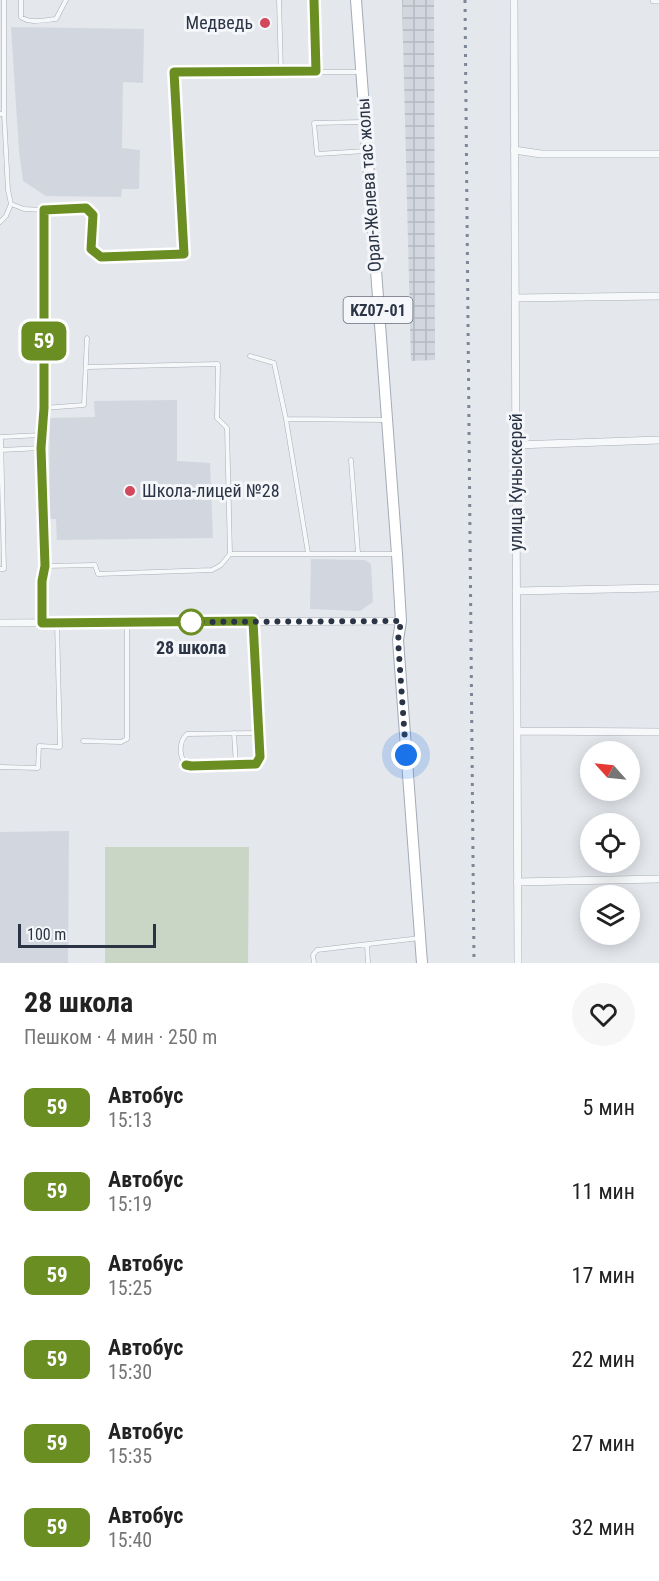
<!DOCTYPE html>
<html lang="ru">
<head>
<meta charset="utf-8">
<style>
	:root { --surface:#fff; --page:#f6f6f6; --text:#222; --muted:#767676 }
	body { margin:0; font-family:"Roboto Condensed",sans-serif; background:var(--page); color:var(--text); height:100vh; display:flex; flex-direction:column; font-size:22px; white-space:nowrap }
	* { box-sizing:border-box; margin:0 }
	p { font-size:20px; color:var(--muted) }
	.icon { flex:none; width:33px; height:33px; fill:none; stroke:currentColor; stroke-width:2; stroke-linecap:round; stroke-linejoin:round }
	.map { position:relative; height:963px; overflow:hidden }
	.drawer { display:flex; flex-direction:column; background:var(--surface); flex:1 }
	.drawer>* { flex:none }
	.badge { padding:0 12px; border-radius:9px; font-size:21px; line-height:39px }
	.needle { width:39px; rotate:297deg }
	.tools { position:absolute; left:580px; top:741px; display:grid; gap:12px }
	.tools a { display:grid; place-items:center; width:60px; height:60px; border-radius:50%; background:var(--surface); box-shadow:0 3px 15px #0003; font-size:30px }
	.scale { position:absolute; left:18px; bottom:15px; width:138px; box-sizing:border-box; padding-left:6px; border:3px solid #2b3445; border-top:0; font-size:16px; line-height:21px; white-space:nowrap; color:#2b3445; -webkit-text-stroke:4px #f4f6f9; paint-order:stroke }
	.you { position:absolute; width:30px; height:30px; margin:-15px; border:4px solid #fff; border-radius:50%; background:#1a73e8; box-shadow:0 0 0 9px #1a73e833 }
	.map>.badge { position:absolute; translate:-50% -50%; box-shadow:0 0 0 3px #fff }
	.round { display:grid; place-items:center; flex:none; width:63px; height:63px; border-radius:32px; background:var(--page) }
	.overview { display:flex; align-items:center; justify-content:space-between; height:102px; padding:0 24px }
	h1 { font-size:28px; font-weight:700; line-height:45px }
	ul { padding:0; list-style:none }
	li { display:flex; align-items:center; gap:18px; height:84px; padding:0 24px }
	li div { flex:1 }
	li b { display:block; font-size:22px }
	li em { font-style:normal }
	li .badge { min-width:66px; font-weight:700; text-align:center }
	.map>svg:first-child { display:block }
</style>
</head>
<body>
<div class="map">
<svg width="659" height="963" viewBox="0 0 659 963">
	<defs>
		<pattern id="industrial-grid" width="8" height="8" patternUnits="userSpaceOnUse" patternTransform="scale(1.5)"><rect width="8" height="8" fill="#d2d6de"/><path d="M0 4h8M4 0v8" fill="none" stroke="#b4b8c0"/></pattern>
	</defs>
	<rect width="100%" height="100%" fill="#e4e7ec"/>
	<path fill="#d2d6de" d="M11,27L144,29L143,83L123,82L122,148L140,150L139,189H122L121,197L46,196L23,181L19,151Z
		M177,400V461L210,463L213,538L57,540L56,519H49L50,418L95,417L94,401Z
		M311,559L365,560L371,564L373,602L360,611L310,609Z
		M69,831L68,963H0V832Z"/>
	<path fill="url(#industrial-grid)" d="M402,0H434L435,360L411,361Z"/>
	<path fill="#c9d6c5" d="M105,847H249L248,963H105Z"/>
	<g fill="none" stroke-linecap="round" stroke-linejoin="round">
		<defs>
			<path id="lane" d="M21,0V17C30,24 44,20 56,19L66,0
				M279,0L281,72
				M314,0L316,71
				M4,113L8,190L11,204L24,209L43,210L45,220L44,408
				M0,114L4,113V0
				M363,122L314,123L317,154L366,151
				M43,210L86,208L93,215L91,249L101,257L184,254L174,72H361
				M0,222L6,216L11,204
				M250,356L274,363L286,419L308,553
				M286,419L385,420
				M41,448V435
				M1,450L41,448L45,566L42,581V623
				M351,460L358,553
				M230,554H394
				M45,566L95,565L98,574L212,570L221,565L230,554L227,428L217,418L218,364L87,367
				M0,569H4L1,437L41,435L44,408L84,405L87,338
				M253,622L260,757L256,764L191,766C178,762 178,742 187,734L259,733
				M234,733L236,765
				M83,741L121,742L127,739V623
				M0,767L38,768L39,746L60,747L57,623
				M367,945L368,963
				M314,963L313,955L317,950L420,938"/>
			<path id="street" d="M514,0L518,963
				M654,0H659
				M514,150L541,154H659
				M515,298L659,296
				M516,445L659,440
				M516,591L659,588
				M0,623L401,621
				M517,731L659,732
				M517,882L659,879"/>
			<path id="primary" d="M356,0L397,554L401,621L398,640L422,963"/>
		</defs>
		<use href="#lane" stroke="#a9aeb7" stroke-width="5"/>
		<use href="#street" stroke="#a9aeb7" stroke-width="8"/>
		<use href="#primary" stroke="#a3abb8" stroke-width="12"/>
		<use href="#lane" stroke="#f7f8fa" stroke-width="4"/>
		<use href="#street" stroke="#f7f8fa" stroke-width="7"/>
		<use href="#primary" stroke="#fff" stroke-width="10"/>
		<path stroke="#7d8696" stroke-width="3" stroke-dasharray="3 6" stroke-linecap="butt" d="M465,0L474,963"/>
	</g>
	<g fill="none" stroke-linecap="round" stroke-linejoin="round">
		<defs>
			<path id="line" d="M186,765L191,766L256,764L260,757L253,621L42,623V581L45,566L41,448L44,408V210L86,208L93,215L91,249L101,257L184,254L174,72L316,71L314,0"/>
		</defs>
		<use href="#line" stroke="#fff" stroke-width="14"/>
		<use href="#line" stroke="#6b8e23" stroke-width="9"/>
		<path stroke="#2b3445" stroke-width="6" stroke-dasharray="0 10.8" d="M191,622L401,621L398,640L406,755"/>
	</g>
	<g fill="#d1495b" stroke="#f4f6f9" stroke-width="2">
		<circle cx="265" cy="23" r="6"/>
		<circle cx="130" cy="491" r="6"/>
	</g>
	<circle fill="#fff" stroke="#6b8e23" stroke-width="3" cx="191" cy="622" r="12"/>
	<g text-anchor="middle" stroke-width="6" stroke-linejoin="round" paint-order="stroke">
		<rect fill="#f4f6f9" stroke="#676e7b" stroke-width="1.5" x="343.5" y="297" width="69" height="26" rx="4.5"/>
		<g font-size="16" font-weight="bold" fill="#2b3445">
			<text x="378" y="316">KZ07-01</text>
		</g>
		<g font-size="18" fill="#2b3445" stroke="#f4f6f9" text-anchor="end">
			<text x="253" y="29">Медведь</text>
			<text x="142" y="497" text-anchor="start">Школа-лицей №28</text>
		</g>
		<g font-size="18" fill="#2b3445" stroke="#f4f6f9">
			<text transform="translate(369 185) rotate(-94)" y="6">Орал-Желева тас жолы</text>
			<text transform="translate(516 482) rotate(-90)" y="6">улица Куныскерей</text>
		</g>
		<g font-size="18" font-weight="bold" fill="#2b3445" stroke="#f4f6f9">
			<text x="191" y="654">28 школа</text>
		</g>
	</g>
</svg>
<div class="tools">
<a><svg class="needle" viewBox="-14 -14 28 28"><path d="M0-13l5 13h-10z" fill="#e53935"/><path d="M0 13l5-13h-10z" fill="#767676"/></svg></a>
<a><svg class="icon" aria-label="locate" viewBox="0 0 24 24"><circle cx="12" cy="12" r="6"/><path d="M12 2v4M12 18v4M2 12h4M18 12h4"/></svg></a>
<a><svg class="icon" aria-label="layers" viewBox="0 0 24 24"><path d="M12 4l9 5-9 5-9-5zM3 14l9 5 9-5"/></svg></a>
</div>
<div class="scale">100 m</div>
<div class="you" style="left:406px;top:755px"></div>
<b class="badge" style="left:44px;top:341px;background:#6b8e23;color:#fff">59</b>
</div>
<section class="drawer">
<div class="overview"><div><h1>28 школа</h1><p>Пешком · 4 мин · 250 m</p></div><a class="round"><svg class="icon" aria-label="heart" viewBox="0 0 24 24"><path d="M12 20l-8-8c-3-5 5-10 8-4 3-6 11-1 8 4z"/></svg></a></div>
<ul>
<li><span class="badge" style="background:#6b8e23;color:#fff">59</span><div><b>Автобус</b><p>15:13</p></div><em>5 мин</em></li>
<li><span class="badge" style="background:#6b8e23;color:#fff">59</span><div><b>Автобус</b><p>15:19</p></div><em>11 мин</em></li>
<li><span class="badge" style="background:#6b8e23;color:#fff">59</span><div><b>Автобус</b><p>15:25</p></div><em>17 мин</em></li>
<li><span class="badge" style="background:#6b8e23;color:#fff">59</span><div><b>Автобус</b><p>15:30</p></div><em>22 мин</em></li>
<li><span class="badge" style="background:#6b8e23;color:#fff">59</span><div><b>Автобус</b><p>15:35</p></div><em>27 мин</em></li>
<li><span class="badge" style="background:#6b8e23;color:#fff">59</span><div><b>Автобус</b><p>15:40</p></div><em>32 мин</em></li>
</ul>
</section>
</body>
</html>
